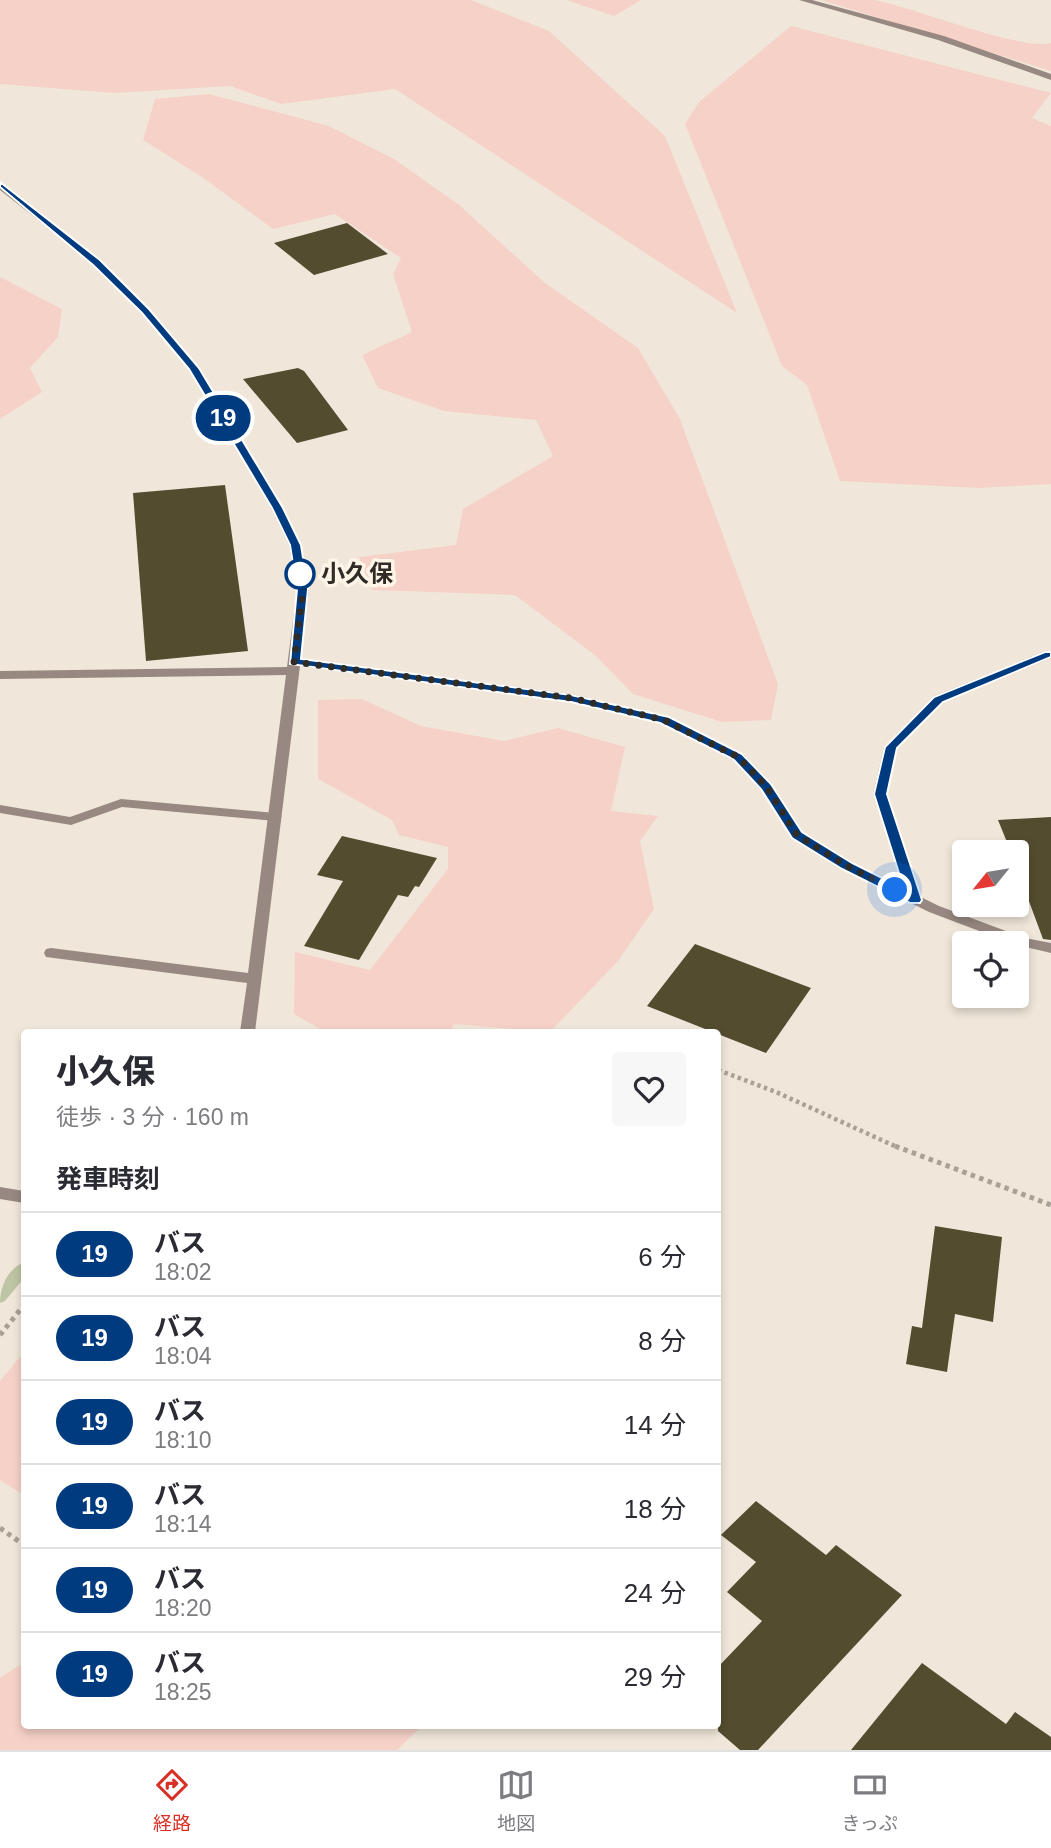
<!DOCTYPE html>
<html lang="ja">
<head>
<meta charset="utf-8">
<style>
	:root { --surface:#fff; --page:#f7f7f7; --text:#2b2b33; --muted:#7c7c81; --line:#e1e1e2; --accent:#d93025 }
	body { margin:0; font-family:Arial,"Noto Sans JP",sans-serif; background:var(--page); color:var(--text); height:100vh; display:flex; flex-direction:column; font-size:26px; white-space:nowrap }
	* { box-sizing:border-box; margin:0 }
	p { font-size:23px; color:var(--muted) }
	.icon { flex:none; width:38px; height:38px; fill:none; stroke:currentColor; stroke-width:2; stroke-linecap:round; stroke-linejoin:round }
	.map { position:relative; flex:1; overflow:hidden }
	.side { position:absolute; left:21px; top:1029px; width:700px; height:700px; display:flex; flex-direction:column; background:var(--surface); border-radius:7px; box-shadow:0 4px 10px #0003 }
	.side>* { flex:none }
	.badge { padding:0 14px; border-radius:23px; font-size:24px; line-height:46px }
	.needle { width:46px; rotate:240deg }
	.fabs { position:absolute; left:952px; top:840px; display:grid; gap:14px }
	.fabs a { display:grid; place-items:center; width:77px; height:77px; border-radius:7px; background:var(--surface); box-shadow:0 4px 10px #0003; font-size:35px }
	.you { position:absolute; width:35px; height:35px; margin:-18px; border:5px solid #fff; border-radius:50%; background:#1a73e8; box-shadow:0 0 0 10px #1a73e833 }
	.map>.badge { position:absolute; translate:-50% -50%; box-shadow:0 0 0 4px #fff }
	h2 { padding:0 35px; font-size:26px; line-height:63px }
	.round { display:grid; place-items:center; flex:none; width:74px; height:74px; border-radius:7px; background:var(--page) }
	.headline { display:flex; align-items:center; justify-content:space-between; height:119px; padding:0 35px }
	h1 { font-size:33px; font-weight:800; line-height:52px }
	ul { padding:0; list-style:none }
	li { display:flex; align-items:center; gap:21px; height:84px; padding:0 35px; border-top:2px solid var(--line) }
	li div { flex:1 }
	li b { display:block; font-size:26px }
	li em { font-style:normal }
	li .badge { min-width:77px; font-weight:700; text-align:center }
	.tab-bar { display:flex; justify-content:space-around; align-items:center; height:98px; border-top:2px solid var(--line); background:var(--surface); font-size:19px; color:var(--muted) }
	.tab-bar a { display:grid; justify-items:center; gap:4px }
	.tab-bar .selected { color:var(--accent) }
	.map>svg:first-child { display:block }
</style>
</head>
<body>
<div class="map">
<svg width="1051" height="1750" viewBox="0 0 1051 1750">
	<rect width="100%" height="100%" fill="#f0e7da"/>
	<path fill="#f6d1c8" d="M0,0H471L549,31L665,136L737,313L395,89L281,104L230,86L114,93L0,84Z
		M566,0H641L614,16Z
		M821,0C838,0 857,0 874,0C914,7 1020,51 1051,43V71Z
		M791,26L1051,93L1032,118L1051,126V484L979,488L840,481L807,385L782,366L685,124L699,102Z
		M209,94L329,126L394,159L458,204L545,283L638,348L680,419L778,684L771,720L722,722L633,694L596,656L515,595L372,590L359,557L456,545L463,509L553,456L536,420L444,411L378,388L362,355L412,332L393,274L401,258L335,214L273,229L202,177L143,140L155,99Z
		M0,277L62,309L58,337L30,368L42,392L0,419Z
		M362,699L421,726L504,741L558,728L625,747L611,811L658,816L640,841L654,909L618,961L550,1032L454,1024L450,1032H325L294,1014L295,952L370,970L448,869V847L399,835L392,820L318,779V700Z
		M24,1352V1495L0,1480V1381Z
		M24,1662V1726H422L397,1750H0V1678Z"/>
	<g fill="none" stroke-linecap="round" stroke-linejoin="round">
		<path fill="#bec5a5" fill-rule="evenodd" d="M24,1262V1278L5,1301L0,1303C0,1286 8,1269 24,1262Z"/>
	</g>
	<path fill="#534c2f" d="M347,223L388,254L314,275L274,243Z
		M298,368L304,371L348,430L297,443L243,379Z
		M225,485L248,651L146,661L133,493Z
		M1051,817V940L1043,939L1017,869V852H1011L998,820Z
		M342,836L437,858L419,887L415,886L408,897L398,895L359,960L304,946L343,881L317,875Z
		M695,944L811,988L766,1053L647,1006Z
		M935,1226L1002,1237L993,1322L955,1314L947,1372L906,1364L912,1326L922,1328Z
		M756,1501L826,1555L836,1545L902,1595L758,1750H740L718,1731V1667L762,1621L727,1592L756,1562L721,1535Z
		M922,1663L1006,1724L1015,1712L1051,1737V1750H851Z"/>
	<g fill="none" stroke-linecap="round" stroke-linejoin="round">
		<path stroke="#a8a197" stroke-width="4.5" stroke-dasharray="3.5 3.5" stroke-linecap="butt" d="M718,1070L776,1092L899,1148"/>
		<path stroke="#a8a197" stroke-width="5" stroke-dasharray="4.5 4.5" stroke-linecap="butt" d="M895,1146L1051,1205
			M0,1335L24,1305
			M0,1528L24,1545"/>
		<path fill="#978981" fill-rule="evenodd" d="M1045,651H1051V658L944,702L897,748L887,794L922,899L920,902H910L873,794L884,747L934,696Z
			M121,799L275,813L282,817L275,821L122,807L71,825L0,813V805L70,817Z"/>
		<path fill="#978981" fill-rule="evenodd" d="M799,0H812L944,36L1051,74V80L938,40Z
			M0,182L100,260L149,309L199,368L283,508L301,545L309,589L301,659L571,694L669,717L743,754L771,783L802,832L852,863L939,906L1025,938L1051,943V953L1017,945V943H1011L929,912L842,869L792,838L761,789L733,760L660,723L571,702L300,666L255,1032H240L247,983L46,957L44,953L46,949L51,948L248,973L286,675L0,679V671L287,667L297,589L289,545L271,508L190,369L141,313L94,264L0,190Z
			M0,1187L24,1191V1203L0,1199Z"/>
	</g>
	<path fill="#003b80" stroke="#fff" stroke-width="2" d="M0,182L100,260L149,309L199,368L283,508L301,545L308,589L301,659L571,695L669,717L742,754L771,784L802,832L852,863L904,889L874,794L885,747L934,697L1045,652H1051V657L943,702L897,748L887,794L922,900L920,903H910L842,869L792,838L761,789L733,759L660,723L571,702L290,664L297,589L290,545L272,508L189,369L142,313L93,265L0,187Z"/>
	<g fill="none" stroke-linecap="round" stroke-linejoin="round">
		<path stroke="#2f2c27" stroke-width="7" stroke-dasharray="0 12.6" d="M300,574L299,568L303,589L294,662L571,698L664,720L738,757L766,786L797,835L847,866L895,890"/>
	</g>
	<circle fill="#fff" stroke="#003b80" stroke-width="3.5" cx="300" cy="574" r="14"/>
	<g text-anchor="middle" stroke-width="7" stroke-linejoin="round" paint-order="stroke">
		<g font-size="24" font-weight="bold" fill="#2f2c27" stroke="#fef4e8" text-anchor="start">
			<text x="321" y="582">小久保</text>
		</g>
	</g>
</svg>
<div class="fabs">
<a><svg class="needle" viewBox="-14 -14 28 28"><path d="M0-13l5 13h-10z" fill="#e53935"/><path d="M0 13l5-13h-10z" fill="#7c7c81"/></svg></a>
<a><svg class="icon" aria-label="locate" viewBox="0 0 24 24"><circle cx="12" cy="12" r="6"/><path d="M12 2v4M12 18v4M2 12h4M18 12h4"/></svg></a>
</div>
<div class="you" style="left:895px;top:890px"></div>
<b class="badge" style="left:223px;top:418px;background:#003b80;color:#fff">19</b>
<section class="side">
<div class="headline"><div><h1>小久保</h1><p>徒歩 · 3 分 · 160 m</p></div><a class="round"><svg class="icon" aria-label="heart" viewBox="0 0 24 24"><path d="M12 20l-8-8c-3-5 5-10 8-4 3-6 11-1 8 4z"/></svg></a></div>
<h2>発車時刻</h2>
<ul>
<li><span class="badge" style="background:#003b80;color:#fff">19</span><div><b>バス</b><p>18:02</p></div><em>6 分</em></li>
<li><span class="badge" style="background:#003b80;color:#fff">19</span><div><b>バス</b><p>18:04</p></div><em>8 分</em></li>
<li><span class="badge" style="background:#003b80;color:#fff">19</span><div><b>バス</b><p>18:10</p></div><em>14 分</em></li>
<li><span class="badge" style="background:#003b80;color:#fff">19</span><div><b>バス</b><p>18:14</p></div><em>18 分</em></li>
<li><span class="badge" style="background:#003b80;color:#fff">19</span><div><b>バス</b><p>18:20</p></div><em>24 分</em></li>
<li><span class="badge" style="background:#003b80;color:#fff">19</span><div><b>バス</b><p>18:25</p></div><em>29 分</em></li>
</ul>
</section>
</div>
<nav class="tab-bar">
<a class="selected"><svg class="icon" aria-label="directions" viewBox="0 0 24 24"><path d="M12 3l9 9-9 9-9-9zM9 14v-3h6M13 9l2 2-2 2"/></svg>経路</a>
<a><svg class="icon" aria-label="map" viewBox="0 0 24 24"><path d="M3 6l6-2 6 2 6-2v14l-6 2-6-2-6 2zM9 4v14M15 6v14"/></svg>地図</a>
<a><svg class="icon" aria-label="tickets" viewBox="0 0 24 24"><path d="M3 7h18v10H3zM15 7v10"/></svg>きっぷ</a>
</nav>
</body>
</html>
